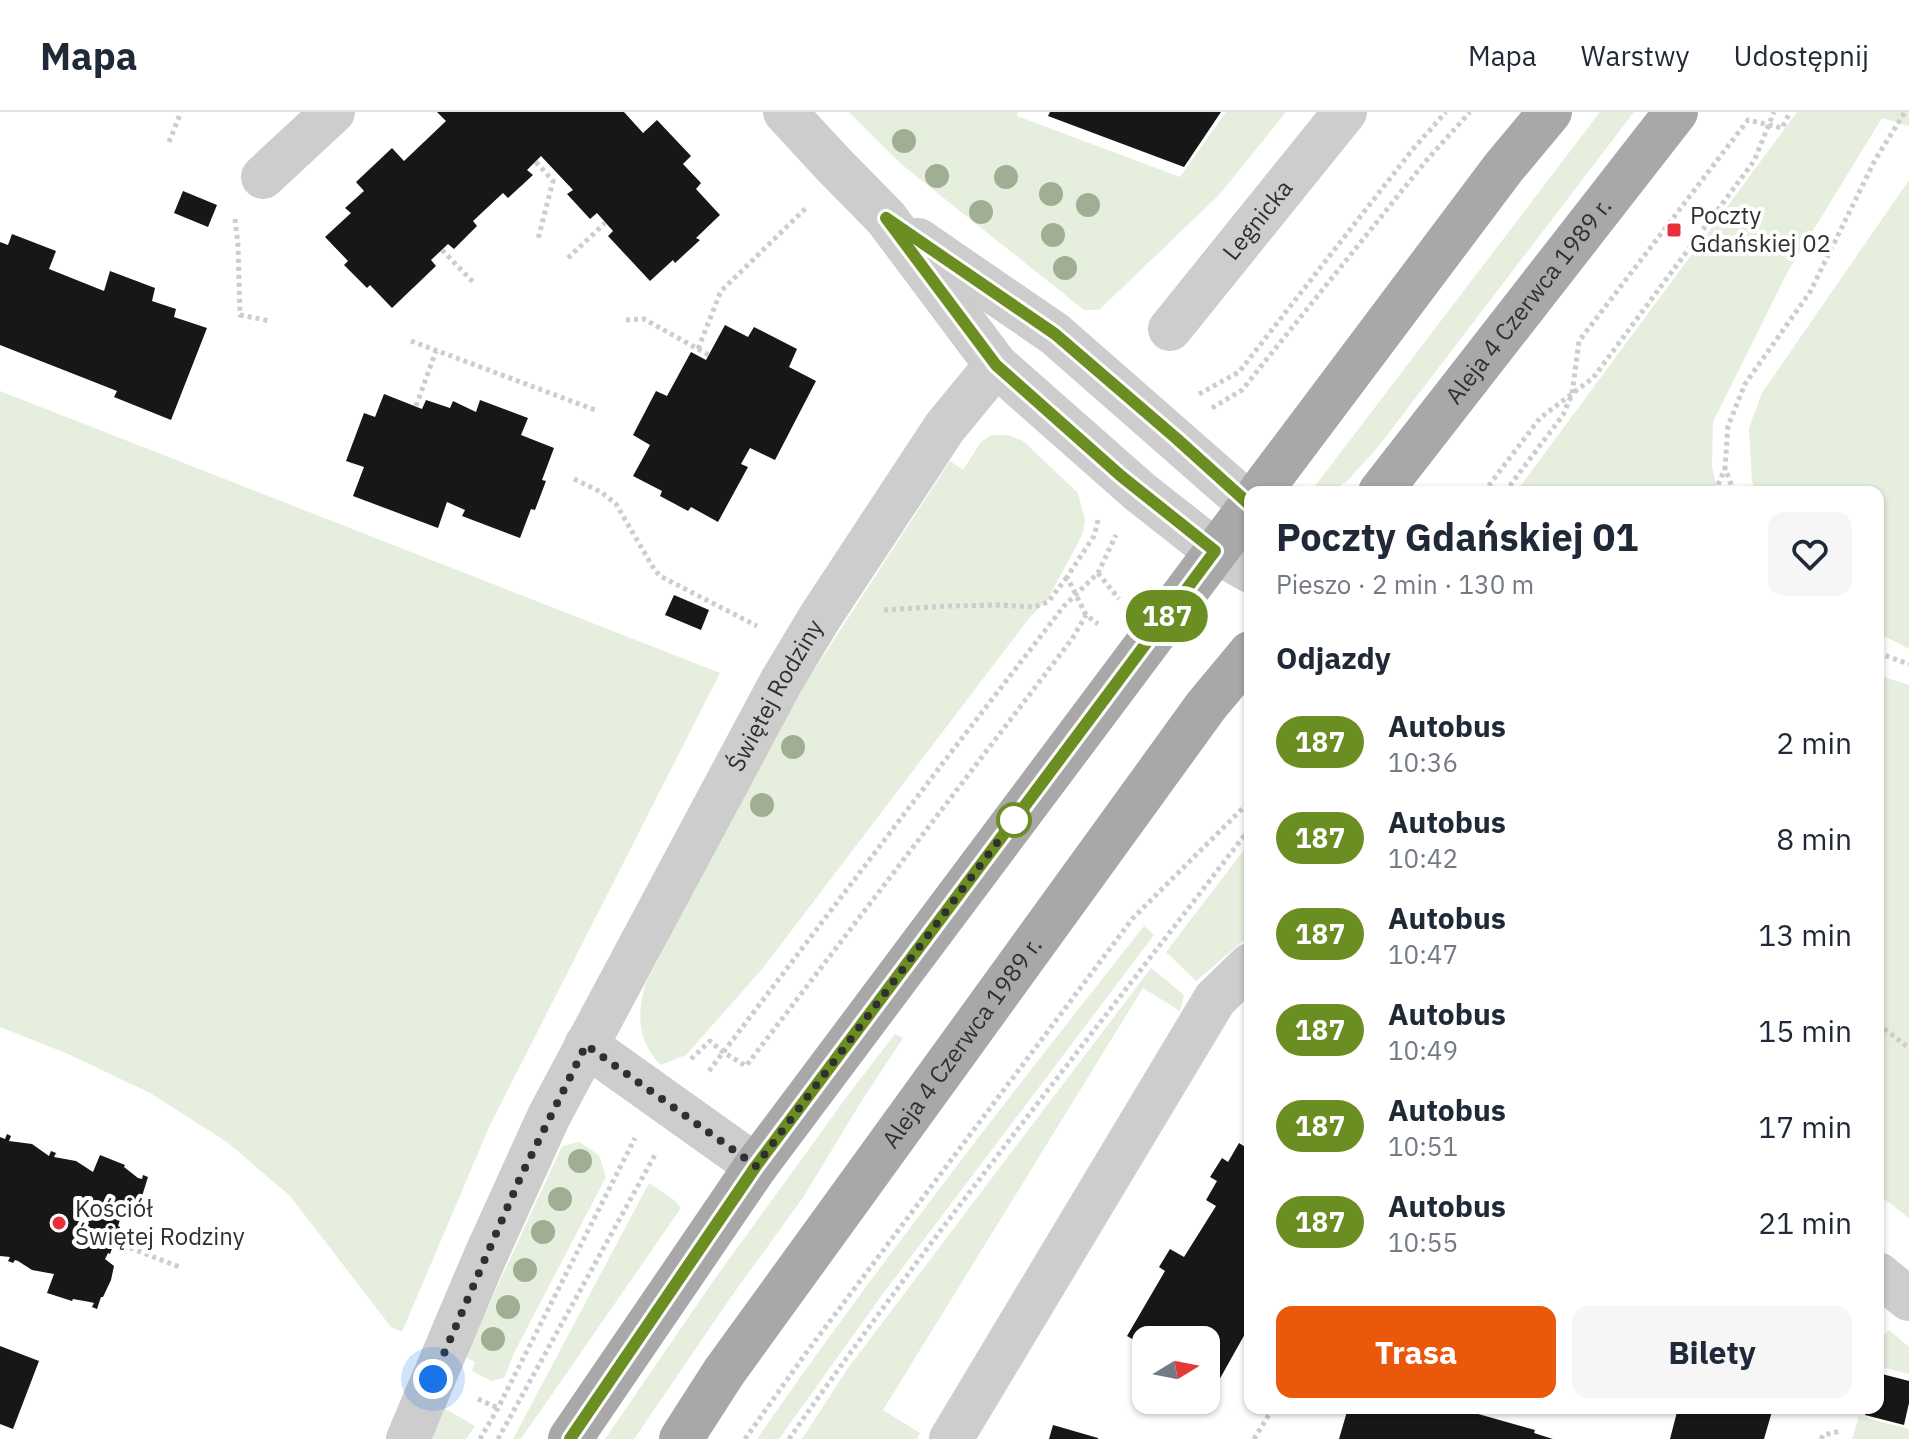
<!DOCTYPE html>
<html lang="pl">
<head>
<meta charset="utf-8">
<style>
	:root { --surface:#fff; --page:#f6f6f7; --text:#1f2937; --muted:#747a83; --line:#e0e1e3; --accent:#ea580c }
	body { margin:0; font-family:"IBM Plex Sans",sans-serif; background:var(--page); color:var(--text); height:100vh; display:flex; flex-direction:column; font-size:30px; white-space:nowrap }
	* { box-sizing:border-box; margin:0 }
	p { font-size:26px; color:var(--muted) }
	.icon { flex:none; width:44px; height:44px; fill:none; stroke:currentColor; stroke-width:2; stroke-linecap:round; stroke-linejoin:round }
	.map { position:relative; flex:1; overflow:hidden }
	.side { position:absolute; left:1244px; top:374px; width:640px; height:928px; display:flex; flex-direction:column; background:var(--surface); border-radius:16px; box-shadow:0 2px 6px #0004 }
	.side>* { flex:none }
	.badge { padding:0 16px; border-radius:26px; font-size:28px; line-height:52px }
	.needle { width:52px; rotate:80deg }
	.fabs { position:absolute; left:1132px; top:1214px; display:grid; gap:16px }
	.fabs a { display:grid; place-items:center; width:88px; height:88px; border-radius:16px; background:var(--surface); box-shadow:0 2px 6px #0004; font-size:40px }
	.you { position:absolute; width:40px; height:40px; margin:-20px; border:6px solid #fff; border-radius:50%; background:#1a73e8; box-shadow:0 0 0 12px #1a73e833 }
	.map>.badge { position:absolute; translate:-50% -50%; box-shadow:0 0 0 4px #fff }
	h2 { padding:0 32px; font-size:30px; line-height:72px }
	.round { display:grid; place-items:center; flex:none; width:84px; height:84px; border-radius:16px; background:var(--page) }
	.overview { display:flex; align-items:center; justify-content:space-between; height:136px; padding:0 32px }
	h1 { font-size:38px; font-weight:700; line-height:60px }
	.primary-button { display:flex; gap:16px; margin-top:auto; padding:16px 32px }
	.primary-button a { flex:1; height:92px; border-radius:16px; background:var(--accent); color:#fff; font-size:32px; font-weight:700; line-height:92px; text-align:center }
	.primary-button a+a { background:var(--page); color:var(--text) }
	ul { padding:0; list-style:none }
	li { display:flex; align-items:center; gap:24px; height:96px; padding:0 32px }
	li div { flex:1 }
	li b { display:block; font-size:30px }
	li em { font-style:normal }
	li .badge { min-width:88px; font-weight:700; text-align:center }
	header { display:flex; align-items:center; gap:48px; box-sizing:border-box; height:112px; padding:0 40px; background:var(--surface); border-bottom:2px solid var(--line) }
	header strong { font-size:38px }
	nav { display:flex; gap:44px; margin-inline-start:auto; font-size:28px }
	.map>svg:first-child { display:block }
</style>
</head>
<body>
<header>
<strong>Mapa</strong>
<nav><a>Mapa</a><a>Warstwy</a><a>Udostępnij</a></nav>
</header>
<div class="map">
<svg width="1909" height="1327" viewBox="0 0 1909 1327">
	<rect width="100%" height="100%" fill="#fff"/>
	<path fill="#e6eede" d="M849,0H1018L1017,4L1180,65L1226,0H1286L1220,82L1099,198H1084L901,52Z
		M1600,0H1634L1378,335L1347,369L1333,378L1314,380L1312,378Z
		M1797,0H1909V14L1882,6L1787,161L1713,310L1712,355L1718,380H1516Z
		M1909,68V537L1878,521V380H1756L1752,370L1749,316L1762,281Z
		M0,279L720,561L490,1013L402,1220L391,1215L290,1084L227,1030L150,981L68,942L0,915Z
		M991,323H1008L1023,329L1078,381L1085,408L1083,421L1076,435L1047,488L1030,505L763,856L686,943L661,953C637,929 637,903 645,873L757,653L789,597L950,349L963,358L981,330Z
		M1878,563L1909,573V1106L1878,1082Z
		M1250,730V823L1196,869L1166,840Z
		M1144,814L1154,823L882,1183L779,1327H757C879,1151 1011,982 1144,814Z
		M1151,856L1184,883L1180,899L1143,876L883,1298L920,1321L917,1327H802L848,1256Z
		M895,922L903,926L861,990L802,1087L731,1185L634,1327H605L714,1168L848,983Z
		M579,1030L599,1043L606,1065L515,1239L504,1266L491,1269L472,1259L475,1250L465,1245L562,1034Z
		M649,1071L674,1088L681,1096L521,1327H513Z
		M1889,1218L1909,1235V1262L1878,1254L1879,1228Z
		M444,1296L475,1314L466,1327H430Z
		M1859,1304L1909,1317V1327H1852Z"/>
	<path fill="#171717" d="M437,0H624L643,21L657,8L691,44L683,52L701,71L696,77L720,103L696,126L700,128L675,151L673,148L650,169L608,124L613,119L597,101L590,107L567,82L573,78L541,44L527,58L533,63L508,86L503,81L473,109L477,114L454,137L448,132L431,148L436,154L392,196L370,173L367,176L344,153L348,149L325,125L351,101L345,96L364,79L356,70L392,36L404,49L446,9Z
		M1050,0H1221L1184,55L1048,4Z
		M183,79L217,93L208,115L174,101Z
		M12,122L56,139L49,157L104,179L110,159L155,176L152,189L176,197L174,205L207,216L171,308L114,285L117,279L0,233V130L8,133Z
		M725,213L748,225L754,215L797,237L789,255L816,269L775,348L750,336L741,352L748,355L718,410L691,395L688,399L660,384L662,379L633,364L650,333L633,323L656,279L667,284L691,240L706,248Z
		M384,282L422,297L426,288L450,296L453,289L476,300L480,288L528,306L521,323L554,336L542,368L546,369L535,398L531,397L520,426L462,404L465,398L447,390L438,416L353,384L364,355L346,349L364,301L375,305Z
		M674,483L709,498L701,518L665,503Z
		M7,1022L11,1024L9,1029L32,1032L49,1044L51,1039L56,1041L54,1045L76,1049L93,1060L100,1043L125,1053L124,1055L138,1066L142,1067L143,1063L148,1065L138,1097L132,1108H120L118,1114L120,1115L110,1142L108,1141L105,1147L114,1154L111,1168L103,1185H101L97,1197L92,1195L94,1191L90,1190L73,1187L72,1189L47,1181L54,1162L32,1158L18,1149L15,1148L13,1151L8,1149L10,1145L0,1144V1025L5,1027Z
		M1239,1031L1250,1038V1213L1209,1286L1206,1284V1228H1146V1235L1127,1224L1165,1159L1159,1155L1170,1137L1184,1145L1216,1094L1206,1088L1217,1069L1210,1065L1222,1046L1228,1050Z
		M0,1234L39,1249L13,1317L0,1312Z
		M1878,1261L1909,1269V1291L1904,1313L1865,1303L1867,1296H1878Z
		M1348,1296H1457L1535,1318L1534,1321L1553,1327H1339Z
		M1678,1296H1773L1764,1327H1670Z
		M1053,1313L1098,1326V1327H1049Z"/>
	<g fill="none" stroke-linecap="round" stroke-linejoin="round">
		<path stroke="#cdcdcd" stroke-width="5" stroke-dasharray="4 4" stroke-linecap="butt" d="M169,30L181,0
			M536,50L553,69L538,127
			M235,107L238,133L240,203L270,209
			M442,138L473,170
			M568,146L605,111
			M626,208L644,207L698,237L721,179L806,96
			M411,229L598,299
			M698,237L709,243
			M1199,282L1239,260L1413,37L1446,0
			M416,294L436,239
			M1212,296L1242,278L1425,50L1470,0
			M574,367L601,380L616,392L654,457L660,464L757,514
			M1484,380L1540,306L1593,266L1754,49L1774,0
			M1505,380L1563,303L1572,282L1579,229L1748,8L1782,16L1790,0
			M1715,380L1725,356
			M1734,380L1725,356L1728,314L1745,272L1810,180L1875,48L1905,0
			M1098,408L1094,424L1067,465L1086,503L1098,512
			M1098,461L1119,487
			M884,498L950,494L998,493L1034,495L1048,490L1067,465
			M1878,541L1909,552
			M1878,912L1909,936
			M691,947L710,929L723,940L746,954L1072,527L1086,503
			M709,959L949,643L1064,494L1098,461L1116,423
			M115,1130L182,1156
			M478,1287L498,1296
			M480,1327L498,1296L635,1026
			M498,1327L656,1041
			M745,1327L806,1241L1133,806L1250,689
			M789,1327C935,1118 1095,919 1250,716
			M1254,1327L1273,1296
			M1821,1327L1823,1323L1841,1319"/>
		<g stroke="#cdcdcd" stroke-width="44">
			<path d="M785,0L833,52L886,106L996,253L1140,380L1215,439L1250,459"/>
			<path d="M263,65L333,0"/>
			<path d="M918,128L1055,222L1250,393"/>
			<path id="s1" d="M1170,217L1345,0"/>
			<path d="M586,933L756,1054"/>
			<path d="M1878,1162L1909,1187"/>
			<path id="s2" d="M408,1327L485,1145L549,1004L781,570L820,505L945,315L996,253"/>
			<path d="M951,1327L1215,887L1250,853"/>
		</g>
		<g stroke="#a8a8a8" stroke-width="44">
			<path d="M1260,380L1504,55L1550,0"/>
			<path id="s3" d="M1380,380L1676,0"/>
			<path d="M570,1327L756,1054L1250,394"/>
			<path id="s4" d="M681,1327L724,1260L1206,594L1250,541"/>
		</g>
	</g>
	<g fill="#a0af94">
		<circle cx="904" cy="29" r="12"/>
		<circle cx="937" cy="64" r="12"/>
		<circle cx="1006" cy="65" r="12"/>
		<circle cx="1051" cy="82" r="12"/>
		<circle cx="1088" cy="93" r="12"/>
		<circle cx="981" cy="100" r="12"/>
		<circle cx="1053" cy="123" r="12"/>
		<circle cx="1065" cy="156" r="12"/>
		<circle cx="793" cy="635" r="12"/>
		<circle cx="762" cy="693" r="12"/>
		<circle cx="580" cy="1049" r="12"/>
		<circle cx="560" cy="1087" r="12"/>
		<circle cx="543" cy="1120" r="12"/>
		<circle cx="525" cy="1158" r="12"/>
		<circle cx="508" cy="1195" r="12"/>
		<circle cx="493" cy="1227" r="12"/>
	</g>
	<g fill="none" stroke-linecap="round" stroke-linejoin="round">
		<defs>
			<path id="line" d="M570,1327L756,1054L1215,439L1121,364L996,253L886,106L1055,222L1177,327L1250,393"/>
		</defs>
		<use href="#line" stroke="#fff" stroke-width="18"/>
		<use href="#line" stroke="#6b8e23" stroke-width="12"/>
		<path stroke="#303030" stroke-width="8" stroke-dasharray="0 14.4" d="M433,1267L521,1064L586,933L756,1054L1014,708"/>
	</g>
	<g fill="#eb2f3a" stroke="#fff" stroke-width="3">
		<rect x="1666" y="110" width="16" height="16" rx="4"/>
		<circle cx="59" cy="1111" r="8"/>
	</g>
	<circle fill="#fff" stroke="#6b8e23" stroke-width="4" cx="1014" cy="708" r="16"/>
	<g text-anchor="middle" stroke-width="8" stroke-linejoin="round" paint-order="stroke">
		<g font-size="24" fill="#303030" stroke="#fff" text-anchor="start">
			<text x="1690" y="112">Poczty<tspan x="1690" dy="28">Gdańskiej 02</tspan></text>
			<text x="75" y="1105">Kościół<tspan x="75" dy="28">Świętej Rodziny</tspan></text>
		</g>
		<g font-size="24" fill="#303030" stroke="#fff">
			<text dy="8" stroke="none"><textPath href="#s1" startOffset="140">Legnicka</textPath></text>
			<text dy="8" stroke="none"><textPath href="#s3" startOffset="242">Aleja 4 Czerwca 1989 r.</textPath></text>
			<text dy="8" stroke="none"><textPath href="#s2" startOffset="830">Świętej Rodziny</textPath></text>
			<text dy="8" stroke="none"><textPath href="#s4" startOffset="486">Aleja 4 Czerwca 1989 r.</textPath></text>
		</g>
	</g>
</svg>
<div class="fabs">
<a><svg class="needle" viewBox="-14 -14 28 28"><path d="M0-13l5 13h-10z" fill="#e53935"/><path d="M0 13l5-13h-10z" fill="#747a83"/></svg></a>
</div>
<div class="you" style="left:433px;top:1267px"></div>
<b class="badge" style="left:1167px;top:504px;background:#6b8e23;color:#fff">187</b>
<section class="side">
<div class="overview"><div><h1>Poczty Gdańskiej 01</h1><p>Pieszo · 2 min · 130 m</p></div><a class="round"><svg class="icon" aria-label="heart" viewBox="0 0 24 24"><path d="M12 20l-8-8c-3-5 5-10 8-4 3-6 11-1 8 4z"/></svg></a></div>
<h2>Odjazdy</h2>
<ul>
<li><span class="badge" style="background:#6b8e23;color:#fff">187</span><div><b>Autobus</b><p>10:36</p></div><em>2 min</em></li>
<li><span class="badge" style="background:#6b8e23;color:#fff">187</span><div><b>Autobus</b><p>10:42</p></div><em>8 min</em></li>
<li><span class="badge" style="background:#6b8e23;color:#fff">187</span><div><b>Autobus</b><p>10:47</p></div><em>13 min</em></li>
<li><span class="badge" style="background:#6b8e23;color:#fff">187</span><div><b>Autobus</b><p>10:49</p></div><em>15 min</em></li>
<li><span class="badge" style="background:#6b8e23;color:#fff">187</span><div><b>Autobus</b><p>10:51</p></div><em>17 min</em></li>
<li><span class="badge" style="background:#6b8e23;color:#fff">187</span><div><b>Autobus</b><p>10:55</p></div><em>21 min</em></li>
</ul>
<div class="primary-button"><a>Trasa</a><a>Bilety</a></div>
</section>
</div>
</body>
</html>
